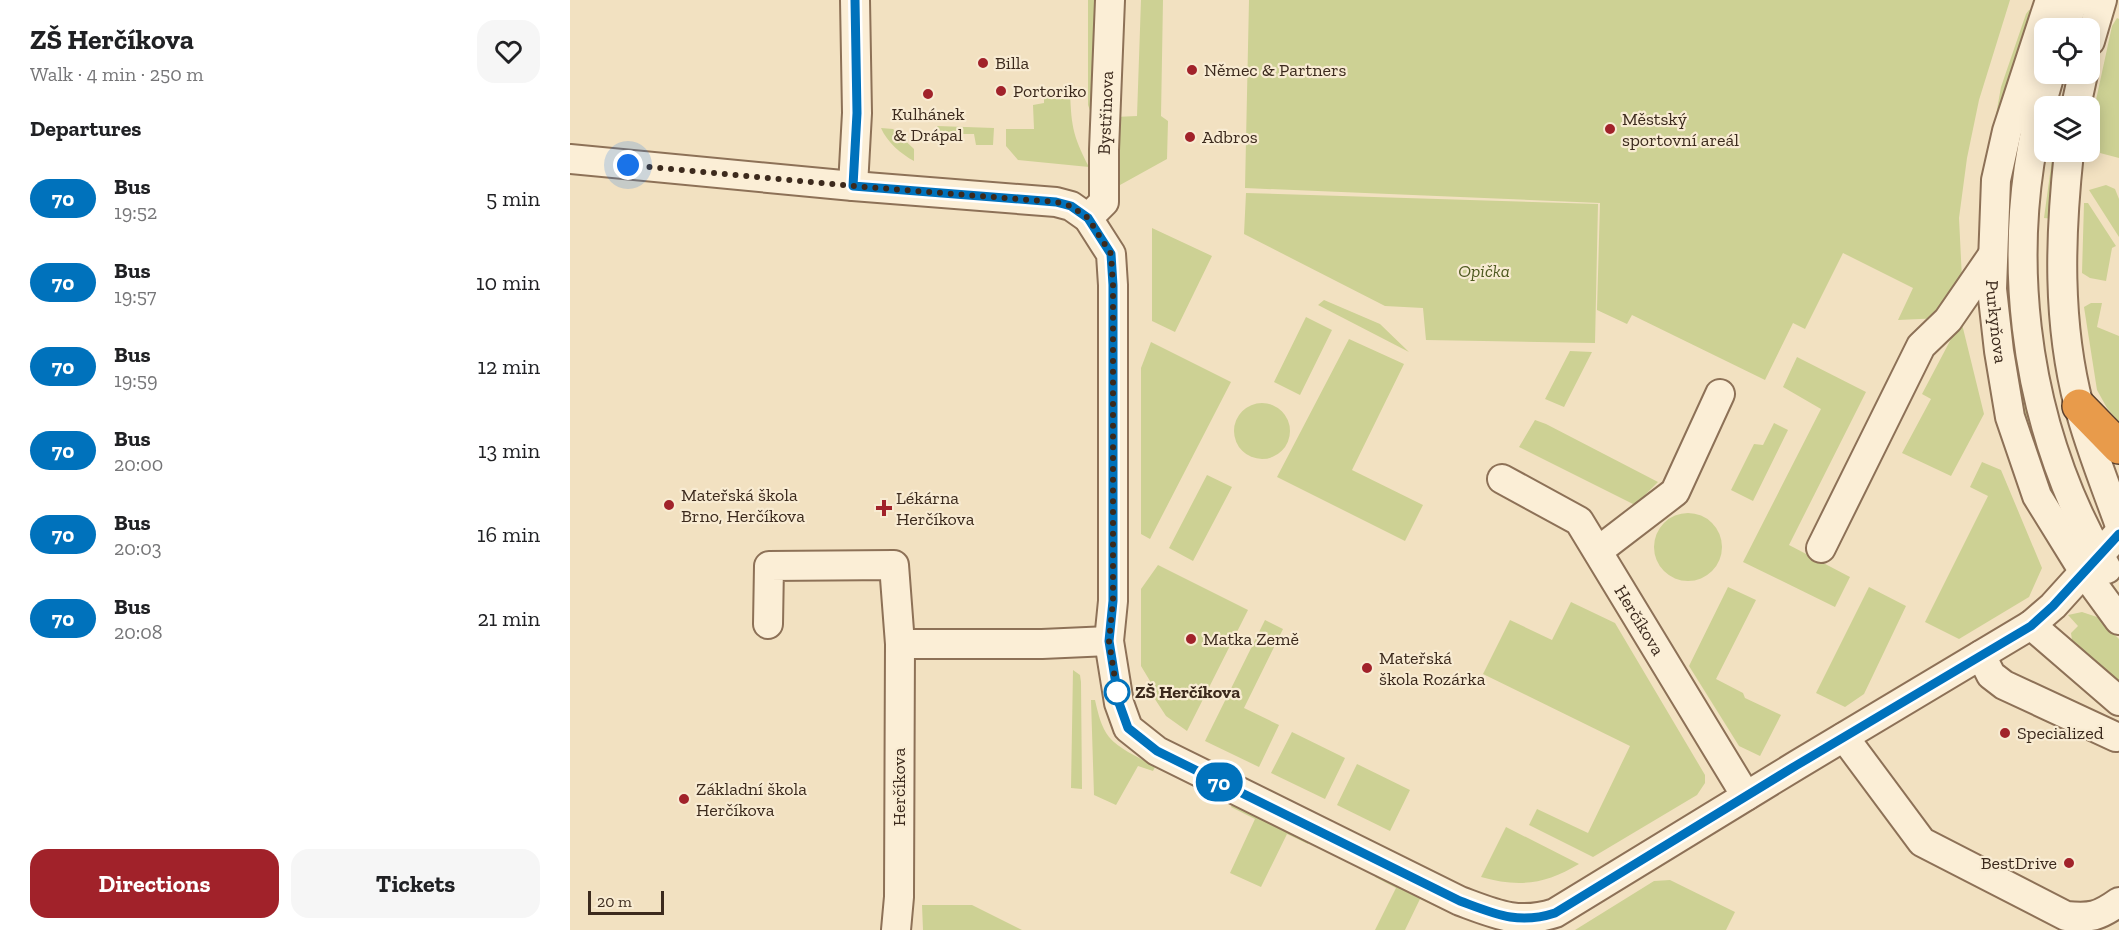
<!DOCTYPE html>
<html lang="en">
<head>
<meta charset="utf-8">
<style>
	:root { --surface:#fff; --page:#f6f6f6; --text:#202124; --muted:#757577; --accent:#a1222a }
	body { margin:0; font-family:"Zilla Slab",serif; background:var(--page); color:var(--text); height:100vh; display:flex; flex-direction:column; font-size:22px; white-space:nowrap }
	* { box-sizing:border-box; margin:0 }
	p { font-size:20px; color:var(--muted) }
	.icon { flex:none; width:33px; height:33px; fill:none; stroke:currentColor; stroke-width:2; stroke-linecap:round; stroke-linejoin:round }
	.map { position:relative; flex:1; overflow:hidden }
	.drawer { display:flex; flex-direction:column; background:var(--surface); width:570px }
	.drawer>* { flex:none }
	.badge { padding:0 12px; border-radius:20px; font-size:21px; line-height:39px }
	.tools { position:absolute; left:1464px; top:18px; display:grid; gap:12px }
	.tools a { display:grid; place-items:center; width:66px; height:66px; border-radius:12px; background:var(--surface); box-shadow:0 3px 15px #0003; font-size:30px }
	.scale { position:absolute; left:18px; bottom:15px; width:76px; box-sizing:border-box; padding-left:6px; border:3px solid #3c2a1d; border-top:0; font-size:16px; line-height:21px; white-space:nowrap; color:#3c2a1d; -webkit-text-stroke:4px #f8ebd2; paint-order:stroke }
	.you { position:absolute; width:30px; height:30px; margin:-15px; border:4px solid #fff; border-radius:50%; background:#1a73e8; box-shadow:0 0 0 9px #1a73e833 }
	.map>.badge { position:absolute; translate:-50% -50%; box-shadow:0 0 0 3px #fff }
	h2 { padding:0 30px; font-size:22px; line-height:54px }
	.round { display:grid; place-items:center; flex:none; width:63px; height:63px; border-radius:18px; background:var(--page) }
	.head { display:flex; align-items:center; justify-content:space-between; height:102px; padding:0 30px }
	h1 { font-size:28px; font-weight:700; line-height:45px }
	.primary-button { display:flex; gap:12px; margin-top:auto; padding:12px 30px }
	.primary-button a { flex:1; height:69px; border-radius:18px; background:var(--accent); color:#fff; font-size:24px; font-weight:700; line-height:69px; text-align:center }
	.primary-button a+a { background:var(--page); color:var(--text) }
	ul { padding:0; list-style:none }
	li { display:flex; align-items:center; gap:18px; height:84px; padding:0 30px }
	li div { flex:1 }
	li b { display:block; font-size:22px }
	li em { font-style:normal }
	li .badge { min-width:66px; font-weight:700; text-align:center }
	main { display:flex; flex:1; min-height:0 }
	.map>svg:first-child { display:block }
</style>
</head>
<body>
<main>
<section class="drawer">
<div class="head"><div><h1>ZŠ Herčíkova</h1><p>Walk · 4 min · 250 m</p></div><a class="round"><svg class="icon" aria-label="heart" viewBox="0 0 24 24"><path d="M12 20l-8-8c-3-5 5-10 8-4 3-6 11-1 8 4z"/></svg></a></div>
<h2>Departures</h2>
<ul>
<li><span class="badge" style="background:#0072bc;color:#fff">70</span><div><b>Bus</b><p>19:52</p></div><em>5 min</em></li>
<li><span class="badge" style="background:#0072bc;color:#fff">70</span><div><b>Bus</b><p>19:57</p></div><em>10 min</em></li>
<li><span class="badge" style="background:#0072bc;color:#fff">70</span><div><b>Bus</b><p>19:59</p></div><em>12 min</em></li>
<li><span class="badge" style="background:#0072bc;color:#fff">70</span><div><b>Bus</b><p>20:00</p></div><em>13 min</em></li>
<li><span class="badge" style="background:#0072bc;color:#fff">70</span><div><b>Bus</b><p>20:03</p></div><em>16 min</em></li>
<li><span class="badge" style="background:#0072bc;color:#fff">70</span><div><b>Bus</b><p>20:08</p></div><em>21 min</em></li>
</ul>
<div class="primary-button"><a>Directions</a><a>Tickets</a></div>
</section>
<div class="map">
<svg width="1549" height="930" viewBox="0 0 1549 930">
	<rect width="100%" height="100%" fill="#f2e1c1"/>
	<path fill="#cdd194" d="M518,0H528L522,116L518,105Z
		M571,0H593L591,116L598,121L597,159L550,185L545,117L567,116Z
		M679,0H1440L1409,100L1397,158L1389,218L1392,279L1373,318L1328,320L1343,288L1273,253L1235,329L1223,323L1195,380L1062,315L1057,324L1027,310L1030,203L675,188Z
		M1466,8L1424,126L1431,87L1456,14L1459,10Z
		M1547,18L1549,19V158L1530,153L1521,136L1526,100L1542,26Z
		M474,88H500C501,123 502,135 519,167L448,160L436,146V129H464L463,105L474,103Z
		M1453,116L1451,180L1490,493L1483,496C1474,485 1470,463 1465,450C1436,368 1428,265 1441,179C1444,158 1449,137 1453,116Z
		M367,126L424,128L423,145H406L404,134H367Z
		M311,128L323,129L344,149V161C331,154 317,142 311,128Z
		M1483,152H1489L1484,219L1474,218Z
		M1536,185L1545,189L1549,199V237L1519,190Z
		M676,193L1028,204L1025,343L856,340L853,308L815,306L674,234Z
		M1514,203H1518L1546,246L1542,248L1536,281L1520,278L1512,273Z
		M582,228L642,256L605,332L582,321Z
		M754,300L810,324L839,352L748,305Z
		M1521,303H1532L1527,327L1549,336V422L1537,408L1527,390L1514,307Z
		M736,317L762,330L730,395L704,382Z
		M1391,320L1414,414L1381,476L1332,453L1361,399L1352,394Z
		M779,339L834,364L782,470L853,505L835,541L707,477Z
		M581,342L661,382L580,539L571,534V368Z
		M1000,351L1022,352L994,407L975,399Z
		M1227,357L1296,392L1219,545L1280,577L1265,607L1173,562L1251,409L1213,387Z
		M664 431a28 28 0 1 1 56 0a28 28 0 1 1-56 0Z
		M965,420L976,424L1088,482L1065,505L949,447Z
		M1204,423L1218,430L1183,501L1161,490L1184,444L1193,445Z
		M1412,462L1431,470L1472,568L1459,597L1389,639L1355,622L1418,496L1400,487Z
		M637,475L662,487L623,561L599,548Z
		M1084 547a34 34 0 1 1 68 0a34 34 0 1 1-68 0Z
		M588,565L678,610L617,731L596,716L579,690L580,681L571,666V589Z
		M1158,587L1186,600L1146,679L1173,693L1175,698L1211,715L1190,756L1169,746L1119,666Z
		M1299,587L1336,606L1294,694L1275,707L1246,693Z
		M1001,602L1045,623L1135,775V783L1127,795L1023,857L959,825L967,809L1018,833L1060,746L913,674L940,620L982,640Z
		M1512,612L1527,617L1549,639V682L1502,640L1501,633L1508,626L1498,615Z
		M695,620L713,629L674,708L709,725L689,767L635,741Z
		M503,670L510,675L511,682L512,789L501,788Z
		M521,700H525C528,713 531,727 539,737C550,750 571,758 585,767L583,771L568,766L546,805L524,795Z
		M722,732L775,758L755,799L701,773Z
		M787,764L840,790L820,831L767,805Z
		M663,803L740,840L738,844L717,834L691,887L660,873L685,819L661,807Z
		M936,827L1009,864C976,884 949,888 911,877Z
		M807,872L875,906L873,910L850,899L835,930H805L826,888L805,877Z
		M1100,880L1165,912L1156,930H1005L1084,881Z
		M352,905H402L452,930H353Z"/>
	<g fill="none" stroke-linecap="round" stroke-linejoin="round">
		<defs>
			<g id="minor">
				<path id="s1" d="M1480,0L1437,131L1426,180L1422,289L1429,351L1440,417L1467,496L1514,572L1549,620"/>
				<path d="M1494,28L1504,0"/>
				<path d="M1520,41L1532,0"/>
				<path d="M1480,74C1429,239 1450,420 1537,569"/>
				<path d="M1506,106L1513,74"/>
				<path d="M1499,152C1490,236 1487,322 1509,406C1519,445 1535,484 1549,523"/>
				<path d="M0,159L283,186L486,202L501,206L518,218L541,254L543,285V601L539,641L549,703L558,728L587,751L890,901C925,914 948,925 985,913L1227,765L1461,625L1483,606L1549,533"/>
				<path d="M283,186L287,113L285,0"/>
				<path id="s2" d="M518,218L534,202V150L540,0"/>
				<path id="s3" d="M932,479L1009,521L1176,796"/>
				<path d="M1251,548L1351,346L1378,320L1422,256"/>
				<path d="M1028,551L1105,492L1150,394"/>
				<path d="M198,624L199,566L324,565L330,644L329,897L326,930"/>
				<path d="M1461,625L1549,701"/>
				<path d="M330,644H472L539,641"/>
				<path d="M1411,655L1421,675L1434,685L1546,737"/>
				<path d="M1274,737L1352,842L1496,916C1521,918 1528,917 1549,902"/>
			</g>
			<path id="highway" d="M1509,406L1549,447"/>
		</defs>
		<use href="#minor" stroke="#8d7157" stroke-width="32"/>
		<use href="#highway" stroke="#5a3f2c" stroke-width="36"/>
		<use href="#minor" stroke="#fbeed6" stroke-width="28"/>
		<use href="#highway" stroke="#e89b4b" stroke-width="33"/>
	</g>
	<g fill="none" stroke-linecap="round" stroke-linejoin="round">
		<defs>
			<path id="line" d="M285,0L287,113L283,186L486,202L501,206L518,218L541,254L543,285V601L539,641L549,703L558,728L587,751L890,901C925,914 948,925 985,913L1227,765L1461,626L1483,606L1549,534"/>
		</defs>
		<use href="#line" stroke="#fff" stroke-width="14"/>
		<use href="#line" stroke="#0072bc" stroke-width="9"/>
		<path stroke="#3c2a1d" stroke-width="6" stroke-dasharray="0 10.8" d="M58,165L283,186L486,202L501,206L518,218L541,254L543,285V601L539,641L547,692"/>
	</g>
	<g fill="#a1222a" stroke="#f8ebd2" stroke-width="2">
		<circle cx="413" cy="63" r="6"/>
		<circle cx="622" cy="70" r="6"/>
		<circle cx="431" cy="91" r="6"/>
		<circle cx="358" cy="94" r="6"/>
		<circle cx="1040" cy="129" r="6"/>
		<circle cx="620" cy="137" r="6"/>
		<circle cx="99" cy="505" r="6"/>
		<path d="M311 499h6v6h6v6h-6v6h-6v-6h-6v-6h6z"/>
		<circle cx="621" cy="639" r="6"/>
		<circle cx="797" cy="668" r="6"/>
		<circle cx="1435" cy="733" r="6"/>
		<circle cx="114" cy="799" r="6"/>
		<circle cx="1499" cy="863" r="6"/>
	</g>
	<circle fill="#fff" stroke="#0072bc" stroke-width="3" cx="547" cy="692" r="12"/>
	<g text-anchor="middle" stroke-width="4.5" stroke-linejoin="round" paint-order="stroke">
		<g font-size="18" fill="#3c2a1d" stroke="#f8ebd2" text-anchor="start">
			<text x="425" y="69">Billa</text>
			<text x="634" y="76">Němec &amp; Partners</text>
			<text x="443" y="97">Portoriko</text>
			<text x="358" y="120" text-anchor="middle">Kulhánek<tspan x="358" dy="21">&amp; Drápal</tspan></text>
			<text x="1052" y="125">Městský<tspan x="1052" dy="21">sportovní areál</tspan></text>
			<text x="632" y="143">Adbros</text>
			<text x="111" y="501">Mateřská škola<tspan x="111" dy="21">Brno, Herčíkova</tspan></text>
			<text x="326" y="504">Lékárna<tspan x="326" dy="21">Herčíkova</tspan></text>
			<text x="633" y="645">Matka Země</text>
			<text x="809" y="664">Mateřská<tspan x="809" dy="21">škola Rozárka</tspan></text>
			<text x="1447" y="739">Specialized</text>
			<text x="126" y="795">Základní škola<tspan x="126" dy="21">Herčíkova</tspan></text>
			<text x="1487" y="869" text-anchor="end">BestDrive</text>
		</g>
		<g font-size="18" fill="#3c2a1d" stroke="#f8ebd2">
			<text dy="6" stroke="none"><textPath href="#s2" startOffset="112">Bystřinova</textPath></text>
			<text dy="6" stroke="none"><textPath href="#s1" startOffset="330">Purkyňova</textPath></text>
			<text dy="6" stroke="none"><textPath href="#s3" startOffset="204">Herčíkova</textPath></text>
			<text transform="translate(329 787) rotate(-90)" y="6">Herčíkova</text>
		</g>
		<g font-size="18" font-style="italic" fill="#4f5a21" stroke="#f8ebd2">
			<text x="914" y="277">Opička</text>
		</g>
		<g font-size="18" font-weight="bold" fill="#3c2a1d" stroke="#f8ebd2" text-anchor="start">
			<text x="565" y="698">ZŠ Herčíkova</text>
		</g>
	</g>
</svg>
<div class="tools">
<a><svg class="icon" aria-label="locate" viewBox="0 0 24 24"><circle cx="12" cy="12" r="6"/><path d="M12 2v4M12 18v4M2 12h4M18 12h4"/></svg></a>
<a><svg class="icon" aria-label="layers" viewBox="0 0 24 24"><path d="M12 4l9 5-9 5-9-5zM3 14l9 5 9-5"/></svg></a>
</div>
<div class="scale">20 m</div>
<div class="you" style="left:58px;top:165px"></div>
<b class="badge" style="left:649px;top:782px;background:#0072bc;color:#fff">70</b>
</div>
</main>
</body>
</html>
